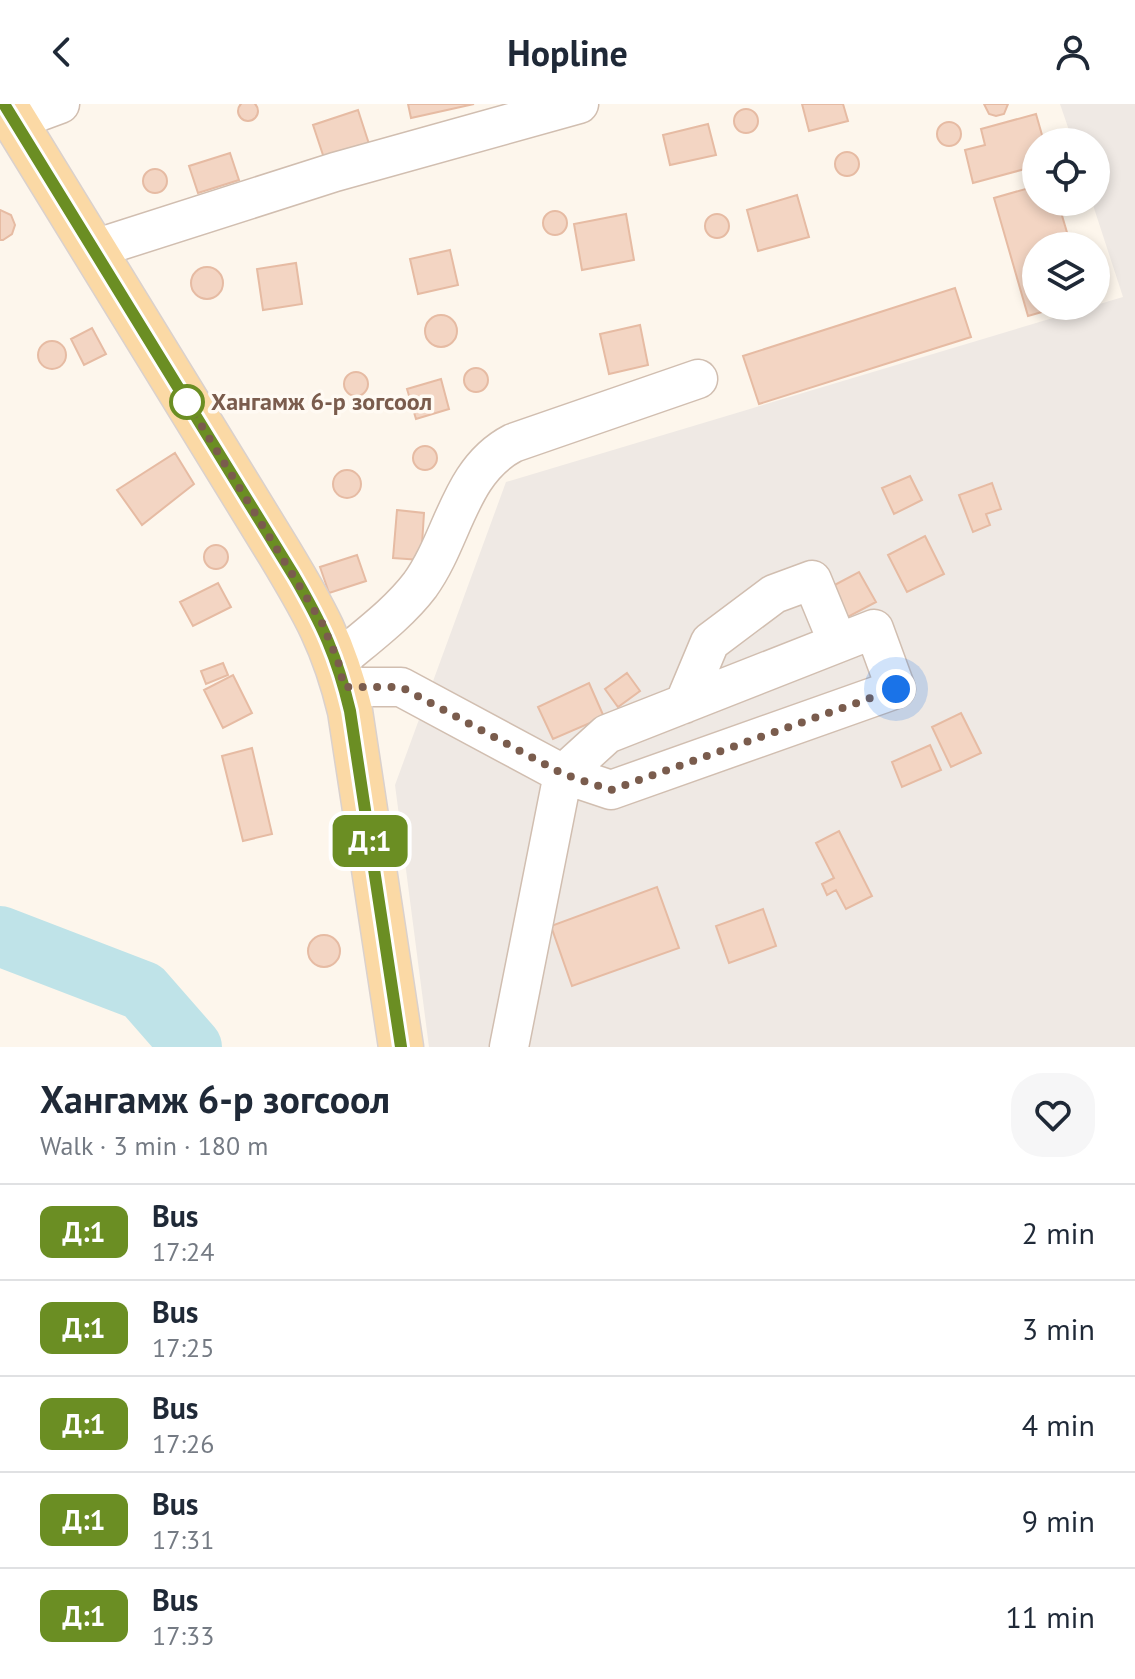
<!DOCTYPE html>
<html lang="en">
<head>
<meta charset="utf-8">
<style>
	:root { --surface:#fff; --page:#f6f6f7; --text:#1f2937; --muted:#747a83; --line:#e0e1e3 }
	body { margin:0; font-family:"PT Sans",sans-serif; background:var(--page); color:var(--text); height:100vh; display:flex; flex-direction:column; font-size:30px; white-space:nowrap }
	* { box-sizing:border-box; margin:0 }
	p { font-size:26px; color:var(--muted) }
	.icon { flex:none; width:44px; height:44px; fill:none; stroke:currentColor; stroke-width:2; stroke-linecap:round; stroke-linejoin:round }
	.map { position:relative; height:943px; overflow:hidden }
	.details { display:flex; flex-direction:column; background:var(--surface); flex:1 }
	.details>* { flex:none }
	.badge { padding:0 16px; border-radius:12px; font-size:28px; line-height:52px }
	.buttons { position:absolute; left:1022px; top:24px; display:grid; gap:16px }
	.buttons a { display:grid; place-items:center; width:88px; height:88px; border-radius:50%; background:var(--surface); box-shadow:0 4px 12px #0003; font-size:40px }
	.you { position:absolute; width:40px; height:40px; margin:-20px; border:6px solid #fff; border-radius:50%; background:#1a73e8; box-shadow:0 0 0 12px #1a73e833 }
	.map>.badge { position:absolute; translate:-50% -50%; box-shadow:0 0 0 4px #fff }
	.round { display:grid; place-items:center; flex:none; width:84px; height:84px; border-radius:32px; background:var(--page) }
	.headline { display:flex; align-items:center; justify-content:space-between; height:136px; padding:0 40px }
	h1 { font-size:38px; font-weight:700; line-height:60px }
	ul { padding:0; list-style:none }
	li { display:flex; align-items:center; gap:24px; height:96px; padding:0 40px; border-top:2px solid var(--line) }
	li div { flex:1 }
	li b { display:block; font-size:30px }
	li em { font-style:normal }
	li .badge { min-width:88px; font-weight:700; text-align:center }
	header { display:flex; justify-content:space-between; align-items:center; height:104px; padding:0 40px; background:var(--surface); font-size:36px; font-weight:700 }
	.map>svg:first-child { display:block }
</style>
</head>
<body>
<header><svg class="icon" aria-label="back" viewBox="0 0 24 24"><path d="M15 5l-7 7 7 7"/></svg>Hopline<svg class="icon" aria-label="person" viewBox="0 0 24 24"><circle cx="12" cy="8" r="4"/><path d="M4 21q1-7 8-7t8 7"/></svg></header>
<div class="map">
<svg width="1135" height="943" viewBox="0 0 1135 943">
	<rect width="100%" height="100%" fill="#fdf6ec"/>
	<path fill="#efe9e4" d="M1060,0H1135V943H429L395,681L506,378L1123,193L1092,98H1096V38H1073Z"/>
	<g fill="none" stroke-linecap="round" stroke-linejoin="round">
		<path stroke="#bfe3e8" stroke-width="60" d="M0,832L143,887L192,943"/>
	</g>
	<path fill="#f3d5c3" stroke="#e6bba3" stroke-width="2" d="M238 7a10 10 0 1 1 20 0a10 10 0 1 1-20 0Z
		M408,0H474L411,14Z
		M802,0H843L848,17L809,27Z
		M984,0H1008L1004,10L996,12L989,10Z
		M734 17a12 12 0 1 1 24 0a12 12 0 1 1-24 0Z
		M358,6L370,43L325,57L313,21Z
		M1036,10L1044,38H1036V62L973,79L965,46L985,41L981,25Z
		M937 30a12 12 0 1 1 24 0a12 12 0 1 1-24 0Z
		M708,20L716,51L670,61L663,31Z
		M835 60a12 12 0 1 1 24 0a12 12 0 1 1-24 0Z
		M230,49L239,76L198,89L189,62Z
		M143 77a12 12 0 1 1 24 0a12 12 0 1 1-24 0Z
		M1036,82V98H1058L1071,142H1036V202H1063L1028,212L994,94Z
		M797,91L809,133L758,147L747,106Z
		M0,106L11,111L15,121L12,130L3,136H0Z
		M543 119a12 12 0 1 1 24 0a12 12 0 1 1-24 0Z
		M626,110L634,156L582,166L574,120Z
		M705 122a12 12 0 1 1 24 0a12 12 0 1 1-24 0Z
		M450,146L458,181L418,190L410,155Z
		M296,159L302,200L263,206L257,165Z
		M191 179a16 16 0 1 1 32 0a16 16 0 1 1-32 0Z
		M955,184L971,233L759,300L743,252Z
		M425 227a16 16 0 1 1 32 0a16 16 0 1 1-32 0Z
		M640,221L648,261L609,270L600,230Z
		M92,224L106,250L84,261L71,235Z
		M38 251a14 14 0 1 1 28 0a14 14 0 1 1-28 0Z
		M464 276a12 12 0 1 1 24 0a12 12 0 1 1-24 0Z
		M344 280a12 12 0 1 1 24 0a12 12 0 1 1-24 0Z
		M441,275L449,305L416,315L407,285Z
		M413 354a12 12 0 1 1 24 0a12 12 0 1 1-24 0Z
		M175,349L194,380L142,421L117,386Z
		M333 380a14 14 0 1 1 28 0a14 14 0 1 1-28 0Z
		M910,372L922,396L894,410L882,384Z
		M992,379L1001,405L986,410L990,421L973,428L959,391Z
		M397,406L424,409L421,456L393,454Z
		M925,432L944,470L907,488L888,451Z
		M204 453a12 12 0 1 1 24 0a12 12 0 1 1-24 0Z
		M357,451L366,477L329,489L320,463Z
		M859,468L876,498L844,515L827,485Z
		M218,479L231,503L193,522L180,498Z
		M223,559L228,571L206,580L201,567Z
		M627,569L640,587L618,603L605,585Z
		M233,571L252,609L223,624L204,586Z
		M589,579L604,613L553,635L538,603Z
		M961,609L981,649L951,663L932,623Z
		M930,641L941,666L902,683L892,658Z
		M252,644L272,730L243,737L222,652Z
		M839,727L872,792L846,805L836,786L827,791L822,780L834,774L816,739Z
		M657,783L679,844L572,882L551,822Z
		M763,805L776,842L729,859L716,822Z
		M308 847a16 16 0 1 1 32 0a16 16 0 1 1-32 0Z"/>
	<g fill="none" stroke-linecap="round" stroke-linejoin="round">
		<defs>
			<path id="minor" d="M14,17L60,0
				M94,145L335,68L579,0
				M874,525L896,585L611,686L563,670L607,630Z
				M338,557C366,533 398,510 420,481C454,434 459,367 513,339L698,275
				M344,583H401L563,670L509,943
				M684,600L710,538L774,490L812,476L838,539"/>
			<path id="major" d="M4,0L279,448C314,506 334,540 350,607L401,943"/>
		</defs>
		<use href="#minor" stroke="#d1beb0" stroke-width="41"/>
		<use href="#major" stroke="#dad1cd" stroke-width="47"/>
		<use href="#minor" stroke="#fff" stroke-width="38"/>
		<use href="#major" stroke="#fbd9a5" stroke-width="44"/>
	</g>
	<g fill="none" stroke-linecap="round" stroke-linejoin="round">
		<defs>
			<path id="line" d="M4,0L294,472C322,520 337,552 350,607L401,943"/>
		</defs>
		<use href="#line" stroke="#fff" stroke-width="18"/>
		<use href="#line" stroke="#6b8e23" stroke-width="12"/>
		<path stroke="#7a5c4d" stroke-width="8" stroke-dasharray="0 14.4" d="M187,298L322,519L338,557L344,583H401L563,670L611,686L896,585"/>
	</g>
	<circle fill="#fff" stroke="#6b8e23" stroke-width="4" cx="187" cy="298" r="16"/>
	<g text-anchor="middle" stroke-width="7" stroke-linejoin="round" paint-order="stroke">
		<g font-size="24" font-weight="bold" fill="#7a5c4d" stroke="#fffaf3" text-anchor="start">
			<text x="211" y="306">Хангамж 6-р зогсоол</text>
		</g>
	</g>
</svg>
<div class="buttons">
<a><svg class="icon" aria-label="locate" viewBox="0 0 24 24"><circle cx="12" cy="12" r="6"/><path d="M12 2v4M12 18v4M2 12h4M18 12h4"/></svg></a>
<a><svg class="icon" aria-label="layers" viewBox="0 0 24 24"><path d="M12 4l9 5-9 5-9-5zM3 14l9 5 9-5"/></svg></a>
</div>
<div class="you" style="left:896px;top:585px"></div>
<b class="badge" style="left:370px;top:737px;background:#6b8e23;color:#fff">Д:1</b>
</div>
<section class="details">
<div class="headline"><div><h1>Хангамж 6-р зогсоол</h1><p>Walk · 3 min · 180 m</p></div><a class="round"><svg class="icon" aria-label="heart" viewBox="0 0 24 24"><path d="M12 20l-8-8c-3-5 5-10 8-4 3-6 11-1 8 4z"/></svg></a></div>
<ul>
<li><span class="badge" style="background:#6b8e23;color:#fff">Д:1</span><div><b>Bus</b><p>17:24</p></div><em>2 min</em></li>
<li><span class="badge" style="background:#6b8e23;color:#fff">Д:1</span><div><b>Bus</b><p>17:25</p></div><em>3 min</em></li>
<li><span class="badge" style="background:#6b8e23;color:#fff">Д:1</span><div><b>Bus</b><p>17:26</p></div><em>4 min</em></li>
<li><span class="badge" style="background:#6b8e23;color:#fff">Д:1</span><div><b>Bus</b><p>17:31</p></div><em>9 min</em></li>
<li><span class="badge" style="background:#6b8e23;color:#fff">Д:1</span><div><b>Bus</b><p>17:33</p></div><em>11 min</em></li>
</ul>
</section>
</body>
</html>
